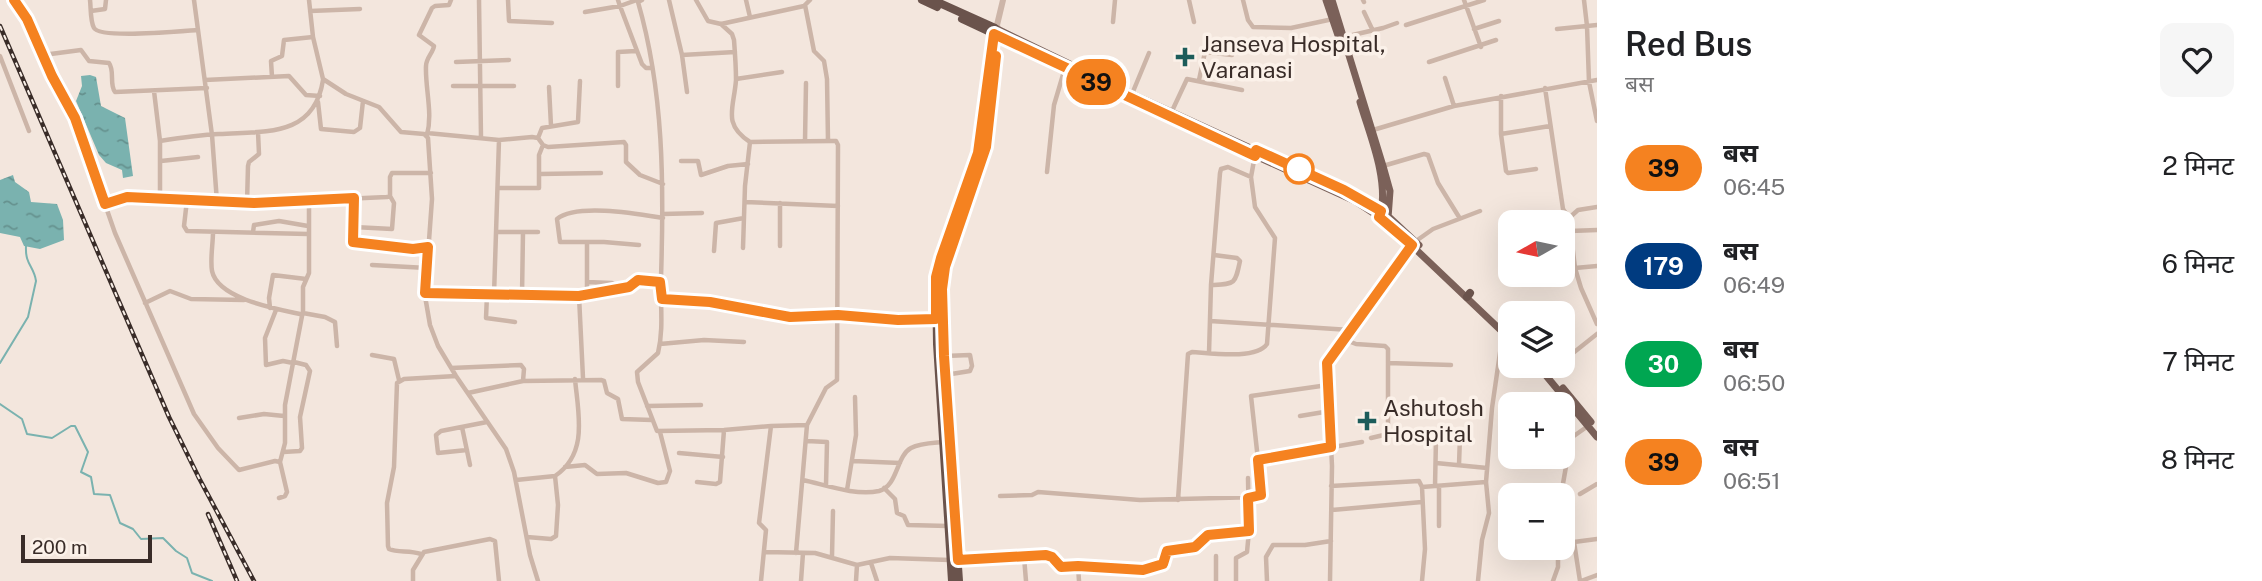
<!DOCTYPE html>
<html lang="hi">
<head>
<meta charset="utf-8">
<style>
	:root { --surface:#fff; --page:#f6f6f6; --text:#202124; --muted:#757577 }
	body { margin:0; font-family:"Public Sans","Noto Sans Devanagari",sans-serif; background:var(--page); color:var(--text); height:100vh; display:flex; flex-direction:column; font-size:26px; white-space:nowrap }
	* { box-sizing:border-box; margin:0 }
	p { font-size:23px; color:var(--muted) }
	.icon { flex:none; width:38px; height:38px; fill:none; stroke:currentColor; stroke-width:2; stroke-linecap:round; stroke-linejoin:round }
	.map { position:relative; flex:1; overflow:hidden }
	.sheet { display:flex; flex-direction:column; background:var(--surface); width:665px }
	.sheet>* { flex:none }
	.badge { padding:0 14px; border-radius:23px; font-size:24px; line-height:46px }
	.needle { width:46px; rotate:261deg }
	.buttons { position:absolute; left:1498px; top:210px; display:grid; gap:14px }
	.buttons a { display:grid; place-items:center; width:77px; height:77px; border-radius:14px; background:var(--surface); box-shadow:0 7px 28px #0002; font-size:35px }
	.scale { position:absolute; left:21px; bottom:18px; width:131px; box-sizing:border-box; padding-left:7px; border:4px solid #392c28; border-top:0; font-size:19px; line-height:24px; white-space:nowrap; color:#392c28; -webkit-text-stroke:5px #fbf1e9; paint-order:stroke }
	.map>.badge { position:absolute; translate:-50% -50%; box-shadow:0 0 0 4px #fff }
	.round { display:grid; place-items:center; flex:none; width:74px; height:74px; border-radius:14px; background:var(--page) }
	.headline { display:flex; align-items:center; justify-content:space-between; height:119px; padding:0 28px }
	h1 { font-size:33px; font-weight:600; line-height:52px }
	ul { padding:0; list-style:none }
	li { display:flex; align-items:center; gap:21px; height:98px; padding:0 28px }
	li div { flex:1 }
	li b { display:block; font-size:26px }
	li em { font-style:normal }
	li .badge { min-width:77px; font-weight:700; text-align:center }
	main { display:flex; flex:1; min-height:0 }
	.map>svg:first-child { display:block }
</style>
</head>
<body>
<main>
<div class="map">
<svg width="1597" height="581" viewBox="0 0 1597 581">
	<defs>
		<pattern id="water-ripples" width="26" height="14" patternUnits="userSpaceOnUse" patternTransform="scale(1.75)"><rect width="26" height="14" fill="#7ab2af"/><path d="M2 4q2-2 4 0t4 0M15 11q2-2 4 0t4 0" fill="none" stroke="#65918e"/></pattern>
	</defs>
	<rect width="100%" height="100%" fill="#f3e6dd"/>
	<path fill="url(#water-ripples)" d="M90,75L96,77L101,106L125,118L133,176L123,178L122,170L106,163L99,155L76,101L82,86L81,76Z
		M13,175L15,182L29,192L31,202L57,204L63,220L64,240L40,249L24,246L20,237L0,233V180Z"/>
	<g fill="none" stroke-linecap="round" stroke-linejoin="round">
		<path stroke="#7ab2af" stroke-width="2" d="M0,363L28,317L36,281C34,266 25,265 26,246
			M0,404L22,419L27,434L52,438L71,426H75L88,452L81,472L91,477L94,494L110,495L120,523L133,529L141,539L163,538L176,551L187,558L192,573L212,581"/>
		<path stroke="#ccb5a8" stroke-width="4.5" d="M14,0L27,19L52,77L75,118L115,233L194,414L218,448L239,470L275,461L280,462L287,492L285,496L279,498
			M90,0C91,7 90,21 94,28C100,39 183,31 198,30
			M194,0L212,135L217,202
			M309,0L313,37L323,79L346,94L379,107L401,132L424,134L428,138L432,199L425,296L430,325L438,346L456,376L506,449L514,472L530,555L538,581
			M479,0L481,137
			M508,0L509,21L552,23
			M618,0L620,6L637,0
			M642,0L638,2C664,92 664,185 661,278C660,304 664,328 658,353L637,372L638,382L657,431L724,430L771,426
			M669,0L682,55
			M696,0L708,21L721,24L804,6L810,0
			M746,0L750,17
			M1189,0L1194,22
			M1243,0L1248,20L1253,27L1291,28L1333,19
			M1363,0L1364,2
			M1464,0L1481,47
			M1584,0L1587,26L1589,82L1597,121
			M805,5L814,51L824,61L827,79L828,141
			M91,11L105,9L106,0
			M310,11L360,9
			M585,12L620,6L642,64L646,68H652
			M1364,12L1373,31
			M1113,22L1115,0
			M721,24L732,34L734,40C735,53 736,67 736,80C734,108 722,124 750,142L832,141H836L838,145L837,380L826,388L807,425L771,426L759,523L766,530L761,581
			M1406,25L1484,0
			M1474,29L1499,21
			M1557,29L1597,25
			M1344,37L1383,28L1397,23
			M43,55L81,50L89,61L109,63C115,71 109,84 115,92L207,88
			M0,56L29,131
			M456,62L509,60
			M1429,62L1496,40
			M272,77L271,61L282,56L284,40L313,37
			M1445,78L1454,106
			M736,79L782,72
			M205,80L289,76L306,95L320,96
			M1199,80L1205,52L1232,55
			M453,86H514
			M618,86V52L636,51
			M549,87L551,126
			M1545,88L1563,209L1569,218L1575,268L1597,266
			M154,91L160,141V198
			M687,92L682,55L735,52
			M1132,94L1149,53
			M1501,96V134L1506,171L1508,173L1536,169
			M318,102L321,129L354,132L360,128L363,101
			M1172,111L1187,79L1242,90
			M1373,130L1454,106L1597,80
			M427,133L499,140L532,137L538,138L543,145L548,147L624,142L626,145V162L640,175L663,184
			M1501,134L1550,126
			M427,135C433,113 425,88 426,66C426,58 433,53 434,46L419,35L432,8L435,6L449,5L451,0
			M538,138L542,128L578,122L580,81
			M160,141C179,138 199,135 219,134C264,131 314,138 323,80
			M805,141L806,83
			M161,161L198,157
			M681,161H698L701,175L728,166L748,164
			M1383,166L1424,154L1428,155L1438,183L1459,217
			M1047,172L1054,105L1065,68
			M540,174L601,173
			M498,188H539V155L543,145
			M354,198L353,242L413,249L428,247
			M187,200L184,226L187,231L308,234
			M745,202L838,206
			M105,203L127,197L254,203L387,197L390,196V177L392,173H431
			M247,203L248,166L249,162L259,154L258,132
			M663,214L702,213
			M1569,218L1578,210L1597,207
			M354,227L392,229L394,203L390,196
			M1570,231L1597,230
			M213,232C213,244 210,259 212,271C218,299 277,309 300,314L302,316L285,405V443L280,462
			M253,232L254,225L279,221L308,226
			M496,232H538
			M639,245L604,242H560L557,219C577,203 638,214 663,218
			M780,246V203
			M743,248L745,186L750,142
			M714,251L716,223L744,218
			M372,265L427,268
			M1575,268L1581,288L1597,324
			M587,282L612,283L619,287
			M1211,285C1235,284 1235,285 1240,261L1237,258L1214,255
			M425,293L579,296L629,287L638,280L661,282
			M487,295L486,318L515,322
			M494,295L499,140
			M587,295V243
			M522,296L523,232
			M579,296L583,378
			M662,299L710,302L790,317L838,315L898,320L936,319
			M145,303L170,291L191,299L244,300
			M270,308L269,298L273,275L306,279
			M276,310L265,338L266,365L283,361L293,363
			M303,313V287L309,273V200
			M303,313L325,317L335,322L337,346
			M1210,321L1350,330
			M1343,339L1356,344L1385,346L1388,349V434L1371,438
			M660,344L704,340L744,342
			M1209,353L1211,285L1220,173L1221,169L1228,167L1251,177
			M372,355L394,359L399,380
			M945,356L970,355L972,366L970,371L945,375
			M1563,361L1597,334
			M1388,363L1451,365
			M451,368L521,365L524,369L523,381
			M1546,375L1557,366
			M468,393L523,381L601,380L604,381L607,393L618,399L622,419L652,420
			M647,406L701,405
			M1300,416L1330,411
			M239,418L264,414L284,416
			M462,427L470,465
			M807,441L827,442L826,485
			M467,450L438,453L436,435L441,431L487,422
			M283,452L300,451L302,448L300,417L310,371L306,365L294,362
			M679,453L723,457
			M1258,460L1362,442
			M853,461L900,463
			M1436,463L1487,468
			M1459,465L1460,436
			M565,467L585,465L597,474L626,473L658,483L666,482L670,471L660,432
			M516,480L555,476C589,453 578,413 575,379
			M803,480C826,485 855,496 879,491C898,486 896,456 911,448C920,443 932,443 943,442
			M697,482L716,484L720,482L724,430
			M1331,486L1419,481L1422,487L1425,549L1422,581
			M1435,486L1436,439
			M1422,487L1486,482
			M884,488L895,499L897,513L904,516L908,525L948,526
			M847,490L856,435L855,397
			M1580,494L1597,484
			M1561,495L1571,438L1588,426
			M1000,496L1032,495L1038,492L1140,500L1259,497L1258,460L1251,396L1328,385
			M1178,500L1188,354L1192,352C1210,353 1256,360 1267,344L1275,238L1255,207L1251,177L1255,155
			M1332,510L1422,502
			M1439,526V486
			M527,537L551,539L556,536L558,505L555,476
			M765,552L815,553L857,565L890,558L950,560
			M796,553L807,425
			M421,554C409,550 398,553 389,549L388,546L387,503L394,467L397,383L404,379L456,376
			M832,556L833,511
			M1024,557L1026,581
			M958,560L1046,555L1052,557L1061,567L1078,566L1079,581
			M871,563L877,581
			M1078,566L1143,570L1163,563L1167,551L1194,547L1208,535L1249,531
			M413,581V570L424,552L490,539L495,541L499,581
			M801,581L803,553
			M856,581L857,565
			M1216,581V556
			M1236,581V558L1247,552L1249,531L1248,478
			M1267,581L1266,557L1273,545H1305L1331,541
			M1330,581L1332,466L1327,363L1416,241L1433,229L1480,211
			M1478,581L1482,540L1489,513L1486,482L1492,408L1503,332
			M1553,581L1558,567V548
			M1580,581L1574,542L1597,539
			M1581,581L1597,575"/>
		<path stroke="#ccb5a8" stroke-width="6" d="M998,30L997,25L1003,0"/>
		<path stroke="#7b6159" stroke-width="7" d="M1326,0L1341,44
			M1332,0L1383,166L1390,191L1388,218
			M995,28L1132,94L1362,199L1388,216L1419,245
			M994,34L1170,117L1355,201L1387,222L1510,339
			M1360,102C1370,136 1388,177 1381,213
			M1538,366L1597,437
			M1563,388L1591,422"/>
		<path stroke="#6a534c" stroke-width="8" d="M922,0L937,7
			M933,0L995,28L978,153L967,187L945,241L936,277L937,344L952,581
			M962,19L994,34
			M1467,297L1470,293
			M959,581L944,356L942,289L945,267L986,147L996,57"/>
		<defs>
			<path id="rail" d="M0,26L169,417L199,478L254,581
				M208,514L237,581"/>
		</defs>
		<use href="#rail" stroke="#392c28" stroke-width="4.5"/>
		<use href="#rail" stroke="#fbf1e9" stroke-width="2" stroke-dasharray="5" stroke-linecap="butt"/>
	</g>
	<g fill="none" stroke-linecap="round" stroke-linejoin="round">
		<defs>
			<path id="line" d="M14,0L27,19L52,76L75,118L105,204L127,197L254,203L354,198L353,242L413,249L428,247L425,293L579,296L629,287L638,280L660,282L662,299L710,302L790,317L838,315L898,320L936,319V277L941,258L978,153L994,34L1255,156L1256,150L1344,190L1381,211L1379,217L1412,245L1327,363L1331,447L1258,460L1261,495L1248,498L1249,531L1208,535L1195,547L1167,551L1163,564L1143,570L1078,566L1061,567L1052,557L1046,555L958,560L944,356L942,289L945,267L986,147L996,56"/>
		</defs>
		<use href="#line" stroke="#fff" stroke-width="16"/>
		<use href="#line" stroke="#f58220" stroke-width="10"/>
	</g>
	<g fill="#1c5c5a" stroke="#fbf1e9" stroke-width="2.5">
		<path d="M1181.5 46.5h7v7h7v7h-7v7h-7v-7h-7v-7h7z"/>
		<path d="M1363.5 410.5h7v7h7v7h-7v7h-7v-7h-7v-7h7z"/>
	</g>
	<circle fill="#fff" stroke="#f58220" stroke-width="3.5" cx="1299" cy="169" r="14"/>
	<g text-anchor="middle" stroke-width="7" stroke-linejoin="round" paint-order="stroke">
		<g font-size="23" fill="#392c28" stroke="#fbf1e9" text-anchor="start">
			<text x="1201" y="52">Janseva Hospital,<tspan x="1201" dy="26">Varanasi</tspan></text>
			<text x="1383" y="416">Ashutosh<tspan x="1383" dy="26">Hospital</tspan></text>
		</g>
	</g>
</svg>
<div class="buttons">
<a><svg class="needle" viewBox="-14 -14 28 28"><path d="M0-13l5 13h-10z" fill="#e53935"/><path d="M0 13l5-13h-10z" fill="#757577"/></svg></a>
<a><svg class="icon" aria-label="layers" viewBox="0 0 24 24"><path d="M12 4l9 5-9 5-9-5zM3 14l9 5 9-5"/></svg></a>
<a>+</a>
<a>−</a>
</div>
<div class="scale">200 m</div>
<b class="badge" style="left:1096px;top:82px;background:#f58220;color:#111">39</b>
</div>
<section class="sheet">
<div class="headline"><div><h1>Red Bus</h1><p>बस</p></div><a class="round"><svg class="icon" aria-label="heart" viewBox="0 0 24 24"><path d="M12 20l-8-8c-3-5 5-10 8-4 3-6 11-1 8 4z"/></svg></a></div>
<ul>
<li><span class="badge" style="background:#f58220;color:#111">39</span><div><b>बस</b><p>06:45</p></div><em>2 मिनट</em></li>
<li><span class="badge" style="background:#003b80;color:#fff">179</span><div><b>बस</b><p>06:49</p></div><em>6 मिनट</em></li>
<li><span class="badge" style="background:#00a651;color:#fff">30</span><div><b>बस</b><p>06:50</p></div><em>7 मिनट</em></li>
<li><span class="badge" style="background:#f58220;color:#111">39</span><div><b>बस</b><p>06:51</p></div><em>8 मिनट</em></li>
</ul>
</section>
</main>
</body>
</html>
